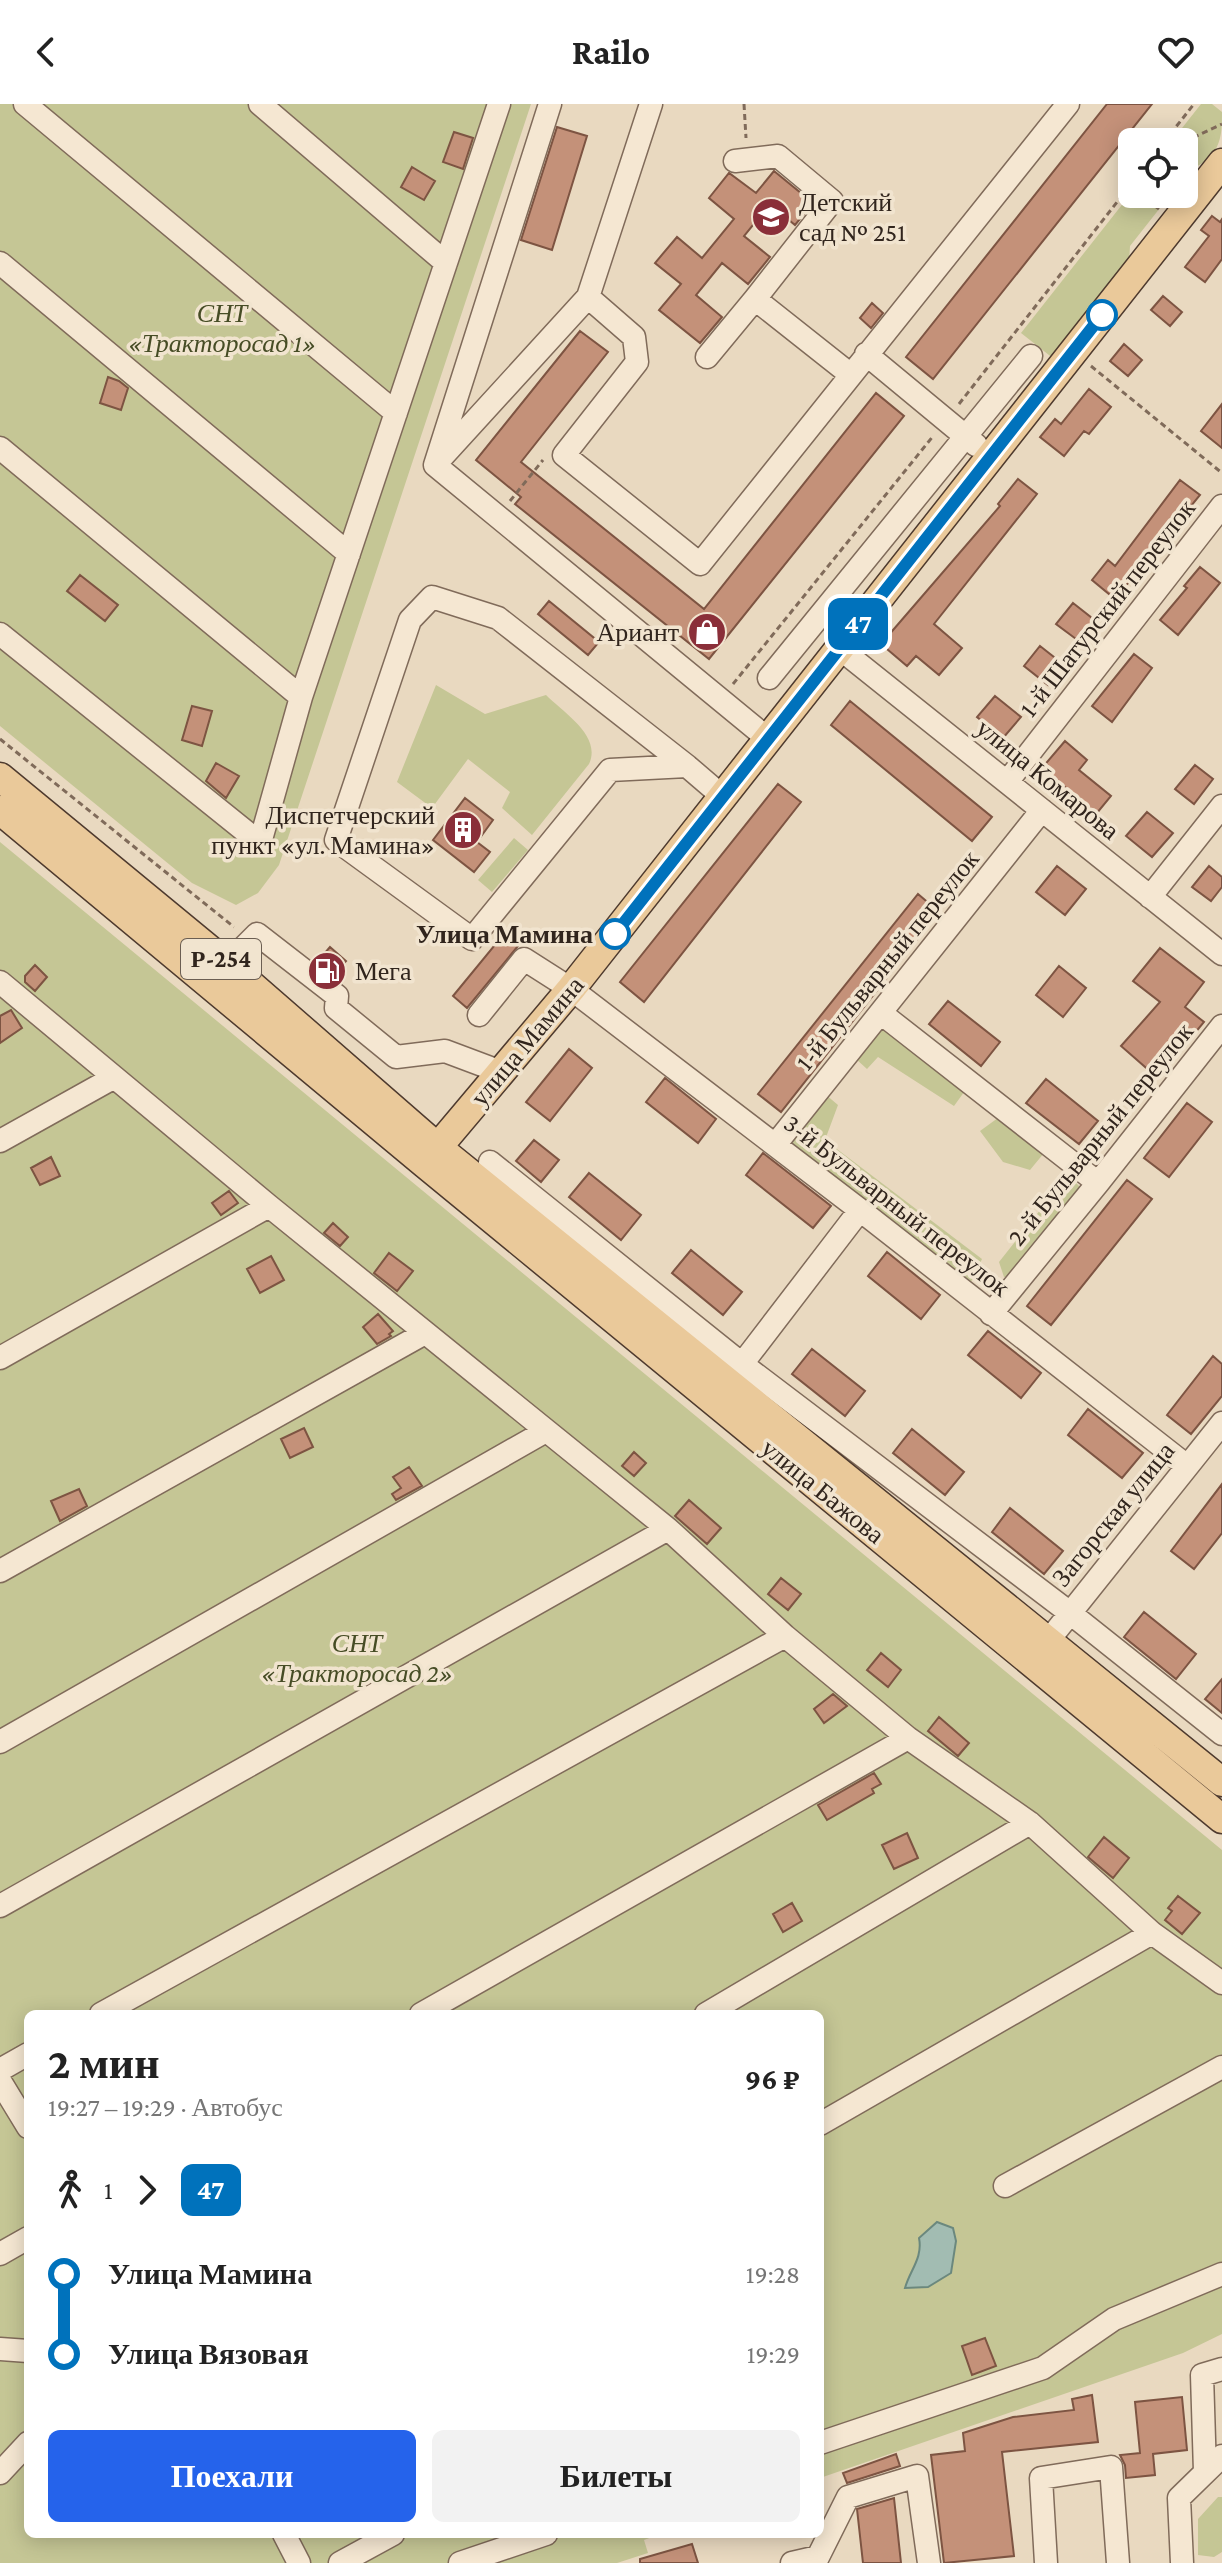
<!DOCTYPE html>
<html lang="ru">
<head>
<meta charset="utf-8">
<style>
	:root { --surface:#fff; --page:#f2f2f2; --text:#222; --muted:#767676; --accent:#2563eb }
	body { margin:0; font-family:"Crimson Pro",serif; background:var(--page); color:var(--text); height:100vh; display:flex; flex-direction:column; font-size:30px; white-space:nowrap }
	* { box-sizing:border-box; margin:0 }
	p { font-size:26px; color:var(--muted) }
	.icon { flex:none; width:44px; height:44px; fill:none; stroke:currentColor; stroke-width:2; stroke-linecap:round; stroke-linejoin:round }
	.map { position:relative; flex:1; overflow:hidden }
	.side { position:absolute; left:24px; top:1906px; width:800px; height:528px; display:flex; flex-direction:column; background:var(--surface); border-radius:12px; box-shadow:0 4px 20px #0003 }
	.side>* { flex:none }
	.badge { padding:0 16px; border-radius:12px; font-size:28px; line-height:52px }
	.buttons { position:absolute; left:1118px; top:24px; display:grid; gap:16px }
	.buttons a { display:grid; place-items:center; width:80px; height:80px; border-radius:12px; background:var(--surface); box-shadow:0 4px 20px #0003; font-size:40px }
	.map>.badge { position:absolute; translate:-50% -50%; box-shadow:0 0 0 4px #fff }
	.legs { display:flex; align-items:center; gap:12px; height:88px; padding:0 24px; font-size:26px }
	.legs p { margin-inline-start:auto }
	.headline { display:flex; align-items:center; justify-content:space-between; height:136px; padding:0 24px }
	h1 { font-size:44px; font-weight:700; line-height:60px }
	.cta { display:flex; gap:16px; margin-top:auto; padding:16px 24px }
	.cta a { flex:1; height:92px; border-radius:12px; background:var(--accent); color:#fff; font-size:32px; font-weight:700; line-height:92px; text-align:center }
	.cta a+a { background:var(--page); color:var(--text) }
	ul { padding:0 24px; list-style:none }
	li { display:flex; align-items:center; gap:28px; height:80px; font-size:30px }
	li i { display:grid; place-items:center; width:12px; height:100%; margin:0 10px; background:currentColor }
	li i::after { content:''; width:20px; height:20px; margin:-10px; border:6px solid; border-radius:50%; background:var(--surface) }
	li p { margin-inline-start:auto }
	li:first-child i { background:linear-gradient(#0000 50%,currentColor 0) }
	li:last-child i { background:linear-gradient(currentColor 50%,#0000 0) }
	header { display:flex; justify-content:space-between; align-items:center; height:104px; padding:0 24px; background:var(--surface); font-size:36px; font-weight:700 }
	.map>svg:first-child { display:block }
</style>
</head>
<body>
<header><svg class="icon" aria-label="back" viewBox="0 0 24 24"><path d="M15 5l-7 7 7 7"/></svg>Railo<svg class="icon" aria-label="heart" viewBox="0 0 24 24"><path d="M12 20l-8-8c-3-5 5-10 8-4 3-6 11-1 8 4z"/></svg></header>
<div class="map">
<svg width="1222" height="2459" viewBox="0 0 1222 2459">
	<rect width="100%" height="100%" fill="#e9d9c0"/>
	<path fill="#c5c695" d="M0,0H531L279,761L258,789L236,801L192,779L0,622Z
		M1201,0H1212L1222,8C1222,27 1222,44 1205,57C1195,65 1193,62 1184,74V38H1171Z
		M1132,88V90H1171L1130,142L1129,159L1054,255L1021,229Z
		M436,581L485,610L546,591C564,609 602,632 589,660L532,731L502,704L510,688L468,655L432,704L397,678Z
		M514,734L528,746L492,788L478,776Z
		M0,738L1222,1746V2230L1183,2249L820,2374V1910H28V2430H660L644,2436L648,2449L617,2459H0Z
		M884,920L967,984L954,1002L878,953L867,965L856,955Z
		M825,990L838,1001L825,1036L982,1155L970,1180L788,1041Z
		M1002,1011L1044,1049L1030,1066L1003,1058L980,1027Z
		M1068,1071L1084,1087L1017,1172L1004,1173L999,1158Z
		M1218,2393H1222V2448L1214,2453L1198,2451V2415Z"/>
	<path fill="#a2bcb2" stroke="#6b887e" stroke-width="2" d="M937,2118L953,2124L956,2137L951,2169L928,2183L905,2184C910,2166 923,2154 919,2134Z"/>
	<path fill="#c49179" stroke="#7d5442" stroke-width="2" d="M1107,0H1152L933,275L906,253Z
		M557,23L587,32L552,146L521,136Z
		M454,28L473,34L463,65L443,58Z
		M412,63L435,77L424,96L401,83Z
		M774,67L813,99L795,121L770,100L744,132L770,153L748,180L722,159L696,191L722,213L700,239L659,206L681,180L655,159L677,133L702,154L734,115L709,94L729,69L756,89Z
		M1212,112L1220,118L1222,115V155L1205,178L1185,163L1209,132L1201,126Z
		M1163,192L1182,208L1170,222L1151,206Z
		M872,199L883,209L871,224L860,214Z
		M580,227L608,248L521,358L704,505L876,289L904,312L709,555L515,400L521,393L476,356Z
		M1124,240L1142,256L1128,272L1110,257Z
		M108,273L119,277L128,284L121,306L100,299Z
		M1089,285L1111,303L1089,330L1084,327L1064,352L1040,333L1055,315L1061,320Z
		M1222,300V344L1201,327Z
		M1018,375L1037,390L934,520L962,544L939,571L916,552L907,562L881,540L1000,402L998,400Z
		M1180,376L1200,391L1115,495L1092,476L1108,456L1115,462Z
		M1200,463L1220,479L1178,531L1160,516L1187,484L1184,482Z
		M80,471L118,501L105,517L67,487Z
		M549,497L599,538L588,551L538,510Z
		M1073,499L1097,518L1080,538L1056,520Z
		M1040,542L1064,561L1048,581L1024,562Z
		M1134,550L1152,564L1112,618L1092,602Z
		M995,592L1021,613L1003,634L977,613Z
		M850,597L992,713L972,737L831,621Z
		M192,602L212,607L202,642L182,636Z
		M1065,637L1087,656L1079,666L1111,692L1092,715L1079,705L1084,699L1042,664Z
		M216,659L239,672L226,694L206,677Z
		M1195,661L1213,675L1194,700L1175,685Z
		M778,680L801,698L644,898L620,878Z
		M465,694L493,716L477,738L490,748L474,768L433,736Z
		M1147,708L1173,729L1152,753L1126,732Z
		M1057,762L1086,785L1065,811L1036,788Z
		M1209,762L1222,773V783L1211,797L1192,783Z
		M918,790L939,808L781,1008L758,990Z
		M503,831L518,842L467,904L453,892Z
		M330,843L346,857L333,871L317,858Z
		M1160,844L1204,878L1185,903L1204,918L1195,929L1189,925L1152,969L1121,942L1160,898L1133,877Z
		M35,861L47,873L35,887L25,878V872Z
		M1059,862L1086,884L1063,913L1036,891Z
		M948,897L1000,938L981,962L929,920Z
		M11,906L22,924L0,939V912Z
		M569,945L592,964L550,1017L526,998Z
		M665,974L716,1015L698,1039L646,998Z
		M1046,975L1098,1017L1079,1040L1026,999Z
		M1187,999L1212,1018L1169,1073L1144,1054Z
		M534,1036L559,1056L541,1078L516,1057Z
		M763,1049L831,1102L813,1124L746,1071Z
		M51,1053L60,1072L40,1081L31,1064Z
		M589,1069L641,1111L621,1136L569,1093Z
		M1127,1076L1152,1095L1051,1221L1027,1202Z
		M229,1087L238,1099L221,1111L212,1099Z
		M333,1119L348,1133L340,1142L324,1129Z
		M691,1146L742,1188L723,1211L672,1169Z
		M887,1148L940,1191L921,1215L868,1172Z
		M389,1149L413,1167L397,1187L374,1169Z
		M271,1152L284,1176L260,1189L247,1165Z
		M378,1210L393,1227L389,1230L391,1232L377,1240L363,1223Z
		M988,1227L1041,1269L1021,1294L968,1251Z
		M812,1245L865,1287L845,1312L792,1270Z
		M1213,1252L1222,1260V1292L1191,1330L1167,1311Z
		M1088,1305L1143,1349L1122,1374L1068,1331Z
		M304,1324L313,1343L290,1354L281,1335Z
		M912,1325L964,1368L945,1391L893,1349Z
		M634,1348L646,1359L634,1372L622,1362Z
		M409,1363L422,1382L396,1396L392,1390L401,1384L393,1373Z
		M1222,1380V1429L1194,1465L1171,1447Z
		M79,1385L87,1402L60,1417L51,1397Z
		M689,1396L721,1424L707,1440L675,1412Z
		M1010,1404L1063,1447L1044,1470L992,1428Z
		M781,1474L801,1490L788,1506L768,1490Z
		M1144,1508L1196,1550L1176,1575L1124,1533Z
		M881,1549L901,1566L888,1583L867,1566Z
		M1222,1575V1609L1205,1595Z
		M833,1590L847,1602L824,1619L814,1605Z
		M939,1613L969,1639L958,1652L928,1627Z
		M874,1669L881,1680L872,1685L874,1689L827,1716L818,1701Z
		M907,1729L918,1754L894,1765L882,1741Z
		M1104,1733L1129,1754L1113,1774L1088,1753Z
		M1178,1792L1200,1809L1182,1830L1165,1816L1172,1807L1168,1804Z
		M792,1799L802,1817L783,1828L773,1810Z
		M985,2234L996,2262L972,2271L962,2242Z
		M1092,2291L1098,2338L1002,2348L1014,2452L944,2459L931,2351L965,2347L963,2329L1013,2313L1074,2306L1072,2295Z
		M1182,2293L1187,2346L1153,2350L1155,2371L1126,2374L1125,2361L1120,2351L1140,2349L1135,2298Z
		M896,2350L900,2362L847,2379L843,2369Z
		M894,2394L901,2459H863L857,2405Z
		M692,2440L698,2459H640V2455Z"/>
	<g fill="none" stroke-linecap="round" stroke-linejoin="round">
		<defs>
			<path id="minor" d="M25,0L396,309
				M260,0L446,159
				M651,0L588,193L634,233L637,258L564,351L700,460L1068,0
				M735,57L778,52L832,97L755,195L851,271
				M0,159L349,450
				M866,250L976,341
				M707,253L755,195
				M0,344L301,593
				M441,354L588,193
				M435,361L767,634
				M435,361L550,0
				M0,530L260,739L301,593L499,0
				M839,544L1222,850
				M769,574L1031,252
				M687,662L610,666L472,835L336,736L410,516L432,493L498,514L687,662L722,692
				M1007,678L1222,402
				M1150,793L1222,702
				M227,860L257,830L337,892L336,904L396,953L445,947L501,968
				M0,878L269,1102L668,1425L785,1532L908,1634L1030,1719L1152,1829L1222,1879
				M882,910L1098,1079
				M479,911L524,855L571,885L860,1106L1187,1362
				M0,1037L113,974
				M775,1041L1042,706
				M490,1058L742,1260L1070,1509L1222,1630
				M991,1210L1098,1079L1222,922
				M0,1254L269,1102
				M742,1260L860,1106
				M0,1467L425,1229
				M1048,1537L1222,1319
				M0,1638L546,1327
				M0,1802L668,1425
				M101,1910L785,1532
				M421,1910L908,1634
				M706,1910L1030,1719
				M0,1966L28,1950
				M0,1977L28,2023
				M820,2020L1152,1829
				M1005,2082L1222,1963
				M0,2150L28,2134
				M0,2245L28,2247
				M820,2339L1043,2264L1114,2215L1222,2170
				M1205,2368L1202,2271L1222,2265
				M0,2369L28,2339
				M284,2430L299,2459
				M340,2459L393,2430
				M460,2459L546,2430
				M792,2459L818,2453L848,2393L917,2372L929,2459
				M1046,2459L1041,2374L1111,2363L1118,2459
				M1182,2459L1179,2394L1222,2352"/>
			<path id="major" d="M0,673L227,860L437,1043L1222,1678
				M0,706L424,1059L1222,1715
				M427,1056L571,885L1222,59"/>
		</defs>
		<use href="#minor" stroke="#806b5a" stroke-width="25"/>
		<use href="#major" stroke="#4e3a2e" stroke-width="31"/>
		<path stroke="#806b5a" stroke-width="3" stroke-dasharray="6 4" stroke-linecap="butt" d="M744,0L746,34
			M1164,38L1194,0
			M1184,38L1222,20
			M1139,90L1159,105
			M1091,262L1222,369
			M959,300L1132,79
			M510,397L543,356
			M733,580L934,331
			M0,635L234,823"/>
		<use href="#minor" stroke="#f5e7d2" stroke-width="22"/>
		<use href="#major" stroke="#eac99a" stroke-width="28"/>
	</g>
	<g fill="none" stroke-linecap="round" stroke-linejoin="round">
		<defs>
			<path id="line-1" d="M615,830L1102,211"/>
		</defs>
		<use href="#line-1" stroke="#fff" stroke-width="18"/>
		<use href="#line-1" stroke="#0072bc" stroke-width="12"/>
	</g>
	<defs>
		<symbol id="school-disc" viewBox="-11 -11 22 22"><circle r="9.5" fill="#8a2f39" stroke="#f1e4cf"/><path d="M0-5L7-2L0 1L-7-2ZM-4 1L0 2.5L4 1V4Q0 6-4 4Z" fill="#fff"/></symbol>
		<symbol id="shop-disc" viewBox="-11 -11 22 22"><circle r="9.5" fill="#8a2f39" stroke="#f1e4cf"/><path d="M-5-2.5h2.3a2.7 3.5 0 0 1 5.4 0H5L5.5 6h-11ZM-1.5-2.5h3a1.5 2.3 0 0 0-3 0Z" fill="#fff"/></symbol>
		<symbol id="building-disc" viewBox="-11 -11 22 22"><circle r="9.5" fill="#8a2f39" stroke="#f1e4cf"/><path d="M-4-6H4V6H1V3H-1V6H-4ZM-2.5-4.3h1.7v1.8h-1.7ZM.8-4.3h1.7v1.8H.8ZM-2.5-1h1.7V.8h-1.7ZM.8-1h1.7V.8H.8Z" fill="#fff"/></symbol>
		<symbol id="fuel-disc" viewBox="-11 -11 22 22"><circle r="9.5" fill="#8a2f39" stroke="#f1e4cf"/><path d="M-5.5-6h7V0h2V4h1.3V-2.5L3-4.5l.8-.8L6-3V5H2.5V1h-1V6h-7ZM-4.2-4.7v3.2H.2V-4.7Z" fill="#fff"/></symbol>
	</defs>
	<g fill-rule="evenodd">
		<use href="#school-disc" x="749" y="91" width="44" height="44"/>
		<use href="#shop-disc" x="685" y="506" width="44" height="44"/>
		<use href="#building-disc" x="441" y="704" width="44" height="44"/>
		<use href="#fuel-disc" x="305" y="845" width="44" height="44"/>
	</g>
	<g fill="#fff" stroke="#0072bc" stroke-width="4">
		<circle cx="1102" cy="211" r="14"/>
		<circle cx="615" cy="830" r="14"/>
	</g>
	<g text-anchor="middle" stroke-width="7" stroke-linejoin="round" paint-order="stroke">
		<rect fill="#f1e4cf" stroke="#6b5e52" stroke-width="2" x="181" y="835" width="80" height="40" rx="6"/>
		<g font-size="24" font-weight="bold" fill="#31251d">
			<text x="221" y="863">Р-254</text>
		</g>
		<g font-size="26" fill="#31251d" stroke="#f1e4cf" text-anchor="start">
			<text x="799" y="107">Детский<tspan x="799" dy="30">сад № 251</tspan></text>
			<text x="679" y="537" text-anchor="end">Ариант</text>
			<text x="435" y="720" text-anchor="end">Диспетчерский<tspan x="435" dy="30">пункт «ул. Мамина»</tspan></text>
			<text x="355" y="876">Мега</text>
		</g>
		<g font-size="26" font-style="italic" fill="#464c25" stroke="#f1e4cf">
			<text x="222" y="218">СНТ<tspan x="222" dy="30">«Тракторосад 1»</tspan></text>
			<text x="357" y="1548">СНТ<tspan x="357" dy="30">«Тракторосад 2»</tspan></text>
		</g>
		<g font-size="26" fill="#31251d" stroke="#f1e4cf">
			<text transform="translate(1107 504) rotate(-52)" y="9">1-й Шатурский переулок</text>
			<text transform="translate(1048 675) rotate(39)" y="9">улица Комарова</text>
			<text transform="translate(887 856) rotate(-51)" y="9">1-й Бульварный переулок</text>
			<text transform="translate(527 937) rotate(-50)" y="9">улица Мамина</text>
			<text transform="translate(1100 1030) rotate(-51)" y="9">2-й Бульварный переулок</text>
			<text transform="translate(897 1101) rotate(38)" y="9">3-й Бульварный переулок</text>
			<text transform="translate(823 1387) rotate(39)" y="9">улица Бажова</text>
			<text transform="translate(1113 1410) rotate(-51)" y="9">Загорская улица</text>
		</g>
		<g font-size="26" font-weight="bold" fill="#31251d" stroke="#f1e4cf" text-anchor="end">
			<text x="593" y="839">Улица Мамина</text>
		</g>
	</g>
</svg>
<div class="buttons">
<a><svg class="icon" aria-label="locate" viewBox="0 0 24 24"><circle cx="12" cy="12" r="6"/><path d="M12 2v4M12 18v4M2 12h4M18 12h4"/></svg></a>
</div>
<b class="badge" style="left:858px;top:520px;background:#0072bc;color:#fff">47</b>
<section class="side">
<div class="headline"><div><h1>2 мин</h1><p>19:27 – 19:29 · Автобус</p></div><b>96 ₽</b></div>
<div class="legs"><svg class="icon" aria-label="walk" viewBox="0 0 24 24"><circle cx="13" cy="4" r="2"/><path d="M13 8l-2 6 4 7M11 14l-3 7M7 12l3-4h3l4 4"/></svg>1<svg class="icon" aria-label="forward" viewBox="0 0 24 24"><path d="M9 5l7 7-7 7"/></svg><b class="badge" style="background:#0072bc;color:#fff">47</b></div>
<ul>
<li><i style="color:#0072bc"></i><b>Улица Мамина</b><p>19:28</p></li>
<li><i style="color:#0072bc"></i><b>Улица Вязовая</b><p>19:29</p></li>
</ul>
<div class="cta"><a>Поехали</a><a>Билеты</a></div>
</section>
</div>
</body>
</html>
